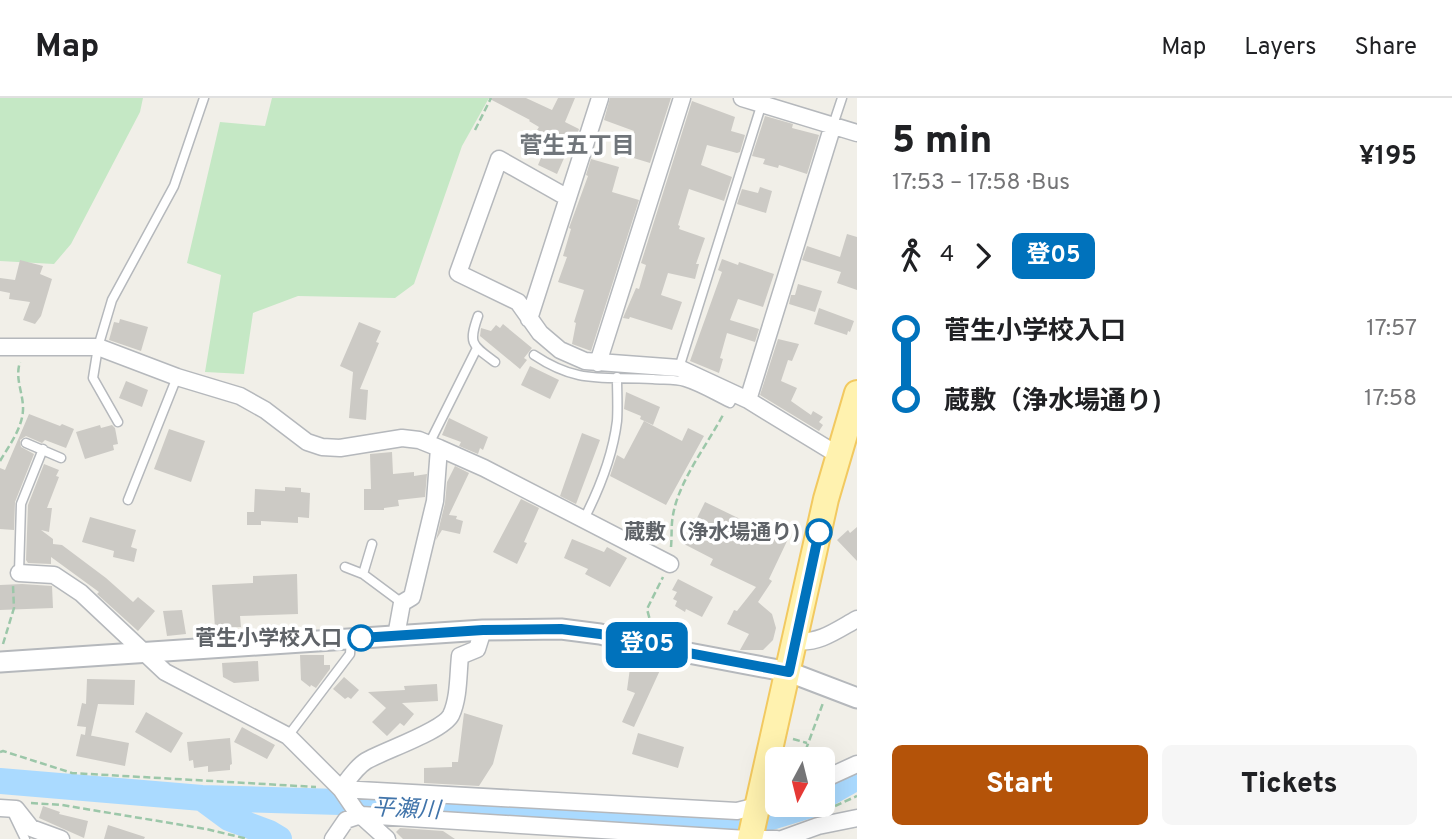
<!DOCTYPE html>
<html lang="en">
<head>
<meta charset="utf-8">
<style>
	:root { --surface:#fff; --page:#f6f6f6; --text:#202124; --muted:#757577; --line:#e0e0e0; --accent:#b45309 }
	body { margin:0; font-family:Overpass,"Noto Sans JP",sans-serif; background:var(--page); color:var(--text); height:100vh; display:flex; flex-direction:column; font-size:26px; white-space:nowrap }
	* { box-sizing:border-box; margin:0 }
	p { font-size:23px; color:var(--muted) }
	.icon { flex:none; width:38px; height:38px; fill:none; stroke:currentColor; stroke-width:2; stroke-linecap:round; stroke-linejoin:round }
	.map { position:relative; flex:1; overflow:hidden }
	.details { display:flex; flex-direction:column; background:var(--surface); width:595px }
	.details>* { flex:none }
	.badge { padding:0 14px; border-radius:10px; font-size:24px; line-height:46px }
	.needle { width:46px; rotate:187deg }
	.fabs { position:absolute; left:765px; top:649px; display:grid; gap:14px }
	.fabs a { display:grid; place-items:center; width:70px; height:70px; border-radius:10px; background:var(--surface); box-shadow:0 7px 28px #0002; font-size:35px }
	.map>.badge { position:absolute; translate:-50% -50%; box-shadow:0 0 0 4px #fff }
	.legs { display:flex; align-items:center; gap:10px; height:77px; padding:0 35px; font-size:23px }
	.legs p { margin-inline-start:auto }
	.summary { display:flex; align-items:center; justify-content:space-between; height:119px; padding:0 35px }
	h1 { font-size:38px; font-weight:800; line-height:52px }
	.button { display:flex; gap:14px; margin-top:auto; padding:14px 35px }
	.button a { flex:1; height:80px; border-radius:10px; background:var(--accent); color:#fff; font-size:28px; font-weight:800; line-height:80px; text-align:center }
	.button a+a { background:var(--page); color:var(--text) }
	ul { padding:0 35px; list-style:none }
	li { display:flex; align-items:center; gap:24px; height:70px; font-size:26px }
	li i { display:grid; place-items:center; width:10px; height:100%; margin:0 9px; background:currentColor }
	li i::after { content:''; width:18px; height:18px; margin:-9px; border:5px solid; border-radius:50%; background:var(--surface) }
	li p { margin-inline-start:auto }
	li:first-child i { background:linear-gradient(#0000 50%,currentColor 0) }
	li:last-child i { background:linear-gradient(currentColor 50%,#0000 0) }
	header { display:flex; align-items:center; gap:42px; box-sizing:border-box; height:98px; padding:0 35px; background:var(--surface); border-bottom:2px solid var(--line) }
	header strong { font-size:33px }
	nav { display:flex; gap:38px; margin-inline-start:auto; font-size:24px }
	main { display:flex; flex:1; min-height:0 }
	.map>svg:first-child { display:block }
</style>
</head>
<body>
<header>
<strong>Map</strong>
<nav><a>Map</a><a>Layers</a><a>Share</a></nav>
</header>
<main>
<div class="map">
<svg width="857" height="741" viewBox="0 0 857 741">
	<rect width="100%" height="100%" fill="#f1efe8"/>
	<path fill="#c5e8c5" d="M0,0H143L140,14L71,146L54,166L0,163Z
		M272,0H489L462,48L414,186L395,200L298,198L253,215L244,276L205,274L221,177L187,165L220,24L265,28Z"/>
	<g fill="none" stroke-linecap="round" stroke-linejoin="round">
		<path stroke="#aadaff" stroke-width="26" d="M0,683L202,700L374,705L464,714L733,727L761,722L810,707
			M822,699L857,679
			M202,700L229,720L269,735L279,741"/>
	</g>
	<path fill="#cccac5" d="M488,0H526L552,12L558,0H575L565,24L579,31L573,49H569L557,76L538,67L550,39L537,32L539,29L529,23L530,22Z
		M610,0H671L650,65L627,58L634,33L604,22Z
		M692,3L735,19L731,33L745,37L740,54L737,55L707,47L701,67L732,79L724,103L689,91L678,127L680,128L679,131L705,140L696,166H699L695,181L668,175L661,197L682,204L672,232L630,219L629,221L623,220L636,190L639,191L646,167L641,165Z
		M765,18L793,26L792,30L819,37L807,76L779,67L778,70L763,66L765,61L752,58Z
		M591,61L619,69L612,94L639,102L591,253L572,246L576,225L574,224L584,192L558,184L567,159L563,158L571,131L569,130L588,78L586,77Z
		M760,89L772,93L766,115L737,106L742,91L758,95Z
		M847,136L857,139V192L837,185L841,174L802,162L807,148L840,159Z
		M722,161L738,167L739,164L774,176L763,209L738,201L730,222L759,231L755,244L727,235L720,260L723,261L719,275L690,263L722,174L718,172Z
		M20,162L43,168L40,176L52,181L41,218L35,226L23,222L30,204L9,201L10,195L0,193V180L15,182Z
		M798,186L822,193L815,214L789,206L791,197H795Z
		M819,210L854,223L850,234L848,233L847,237L814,226Z
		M120,221L148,229L141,253L109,242L114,224L119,225Z
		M359,224L381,233L376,244L379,245L360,291L368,292L366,322L349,320L353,274L340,268Z
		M503,226L532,250L524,260L527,262L520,271L480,238L481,230L491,233L496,227L500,230Z
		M778,241L799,246L792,263L788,262L781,283L797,290L791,303L811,317L813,313L823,319L819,324L823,327L819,333L760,297Z
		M530,268L559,282L550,301L521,287Z
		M126,283L148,292L142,309L119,300Z
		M626,294L660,309L653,327L640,321L641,318L624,311Z
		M29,316L60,328L62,326L74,331L66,350L45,342L42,345L26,338L20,342L21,349L34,356L15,404L14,432L0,431V370L5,372Z
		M449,320L488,339L483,352L480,350L478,356L459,348L461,344L442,337Z
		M644,323L682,343L688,330L704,338L666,407L610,378L617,357L624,361Z
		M100,327L101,330L112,327L115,330L118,346L113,347L114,352L85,361L76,334Z
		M169,331L205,343L191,384L154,371Z
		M582,335L600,342L576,406L560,398Z
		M392,354L393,376L414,374V378L427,376L425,399L398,402L399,408L384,410V412H364V391H371L370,356Z
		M44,366L59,372L56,378L59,379L47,410H52L49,434L41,432L53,441V446L62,447L106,480L133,504L138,499L155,513L138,533L97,496L99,494L51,459V466L28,465L26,462L28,407Z
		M455,368L469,375L449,417L457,418L456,421L463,423L460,436L442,432L436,442L445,405L447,384Z
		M285,389L301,390V394L310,395L309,420L298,419V425L261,423V427H247V414H254L255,391L285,393Z
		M521,401L539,410L524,444L527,445L517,466L493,454Z
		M705,404L765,433L766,430L788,441L769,481L772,483L758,504L772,516L776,530L773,542L763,552H740L749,536L727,526L734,512L737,513L756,489L710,467L713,461L684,446Z
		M90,419L136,432L131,449L137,451L134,464L113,459L114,453L82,444Z
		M857,429V463L837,442L848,432L850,435Z
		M572,441L604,454L607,449L627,460L610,489L585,476L588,471L564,460Z
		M297,476L298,516L240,518L241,529L215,530L212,487L253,485V478Z
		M678,481L713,499L702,519L686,511L685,514L675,508L677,503L673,501L677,494L672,492Z
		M22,486L52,488L53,510L0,512V487Z
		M182,512L186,536L167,538L163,513Z
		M300,557H324V567H330V571L316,590L311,587L310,589L301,582Z
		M635,558L661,570L634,629L622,624L635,595L627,592L630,570Z
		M258,563L259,583L234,585L223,579L222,565Z
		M344,579L359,592L351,601L348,599L345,601L333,591Z
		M87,581L135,582L134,607L98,606L91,638L88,637L129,645L125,668L76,658L81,636L85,637L86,629L77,628L82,605L86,606Z
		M437,586L438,603L402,605L414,616L404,628L400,625L387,638L372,624L386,610L368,594L405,592L404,588Z
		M146,614L183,635L171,655L135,634Z
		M464,615L503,627L493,666L479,688L424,685V670L452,669V664H458Z
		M242,629L275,647L267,661L234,644Z
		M638,635L684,649L678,670L632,656Z
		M230,640L232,666L230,667V672L208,674V668L194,670L193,662L189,663L187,644Z
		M43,708L60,714L59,716L88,723L84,740L39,720Z
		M108,727L145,739L144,741H104Z
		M400,730L443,733L455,741H403L396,734Z"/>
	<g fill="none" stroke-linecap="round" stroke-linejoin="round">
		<defs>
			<path id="service" d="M833,27L842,0
				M478,218C468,246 472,247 495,264
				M534,257C579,287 603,278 653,281C663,282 676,281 685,284C701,289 715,298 730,305L735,296
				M679,270L762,5
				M118,324L93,280L98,249L112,202L174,88L204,0
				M26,345L61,360
				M429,346L477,250
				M128,402L177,279
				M583,423C598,394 613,356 617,323C618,309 617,293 617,279
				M345,469L363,476L402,505
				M19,475L21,406L43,351
				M363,476L372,446
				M288,638L350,556L351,540
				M13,716L25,741"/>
			<path id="minor" d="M742,0L857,35
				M568,100L499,61L458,175L518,204L540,235L560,252L585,263L679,270L748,302L833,27
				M529,221L600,0
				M0,249H98L177,279L240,298L265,312L307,344L322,349L340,350L402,340L419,342L439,350L435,403L412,499L402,505L396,538
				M598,265L682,0
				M748,302L838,357
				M439,350L484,370L670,466
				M19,475L54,477L81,495L165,574L288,638L341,691L356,713L387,741
				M796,543C819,546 837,532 857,521
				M822,682L857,666
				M341,691L737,713L777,703
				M341,691C348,682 356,669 366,663C385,652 443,633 451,617C459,600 458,577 460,558L477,551L483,532
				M0,710L16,711L31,730L61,741
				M333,741L346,722L361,717L747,741
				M755,741H777
				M782,741L818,728L857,720"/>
			<path id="tertiary" d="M0,564L483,532L561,531L600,536L646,547L789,574L857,600"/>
			<path id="primary" d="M750,741L826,401L857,295"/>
		</defs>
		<use href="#service" stroke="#b5b8bc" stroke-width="11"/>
		<use href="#minor" stroke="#b5b8bc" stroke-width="19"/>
		<use href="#tertiary" stroke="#b5b8bc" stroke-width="23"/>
		<use href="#primary" stroke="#f2c960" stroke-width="28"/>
		<path stroke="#9cc7a9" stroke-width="2.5" stroke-dasharray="7 3.5" stroke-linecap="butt" d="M475,32L491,0
			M0,363C10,346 24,328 23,308C22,292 15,280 20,264
			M671,449C672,438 671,427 673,417C679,382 708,346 724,315
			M652,530L647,511L663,479
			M3,546L14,510L13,488
			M793,641L807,645
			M0,654L3,653L72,675L316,689
			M802,662L823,605
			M31,705L62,707L206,731L248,741
			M835,708L857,698"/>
		<use href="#service" stroke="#fff" stroke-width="8"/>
		<use href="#minor" stroke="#fff" stroke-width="16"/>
		<use href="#tertiary" stroke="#fff" stroke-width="19"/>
		<use href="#primary" stroke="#fff2af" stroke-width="24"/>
	</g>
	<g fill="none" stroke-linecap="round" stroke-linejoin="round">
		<defs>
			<path id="line-1" d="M361,540L483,532L561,531L600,536L646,547L789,574L819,434"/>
		</defs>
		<use href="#line-1" stroke="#fff" stroke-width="16"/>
		<use href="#line-1" stroke="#0072bc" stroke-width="10"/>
	</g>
	<g fill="#fff" stroke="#0072bc" stroke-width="3.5">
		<circle cx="819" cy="434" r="12"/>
		<circle cx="361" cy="540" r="12"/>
	</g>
	<g text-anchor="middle" stroke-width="7" stroke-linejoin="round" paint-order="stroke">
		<g font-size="21" font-weight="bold" fill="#5f6368" stroke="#fff" text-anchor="end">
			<text x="800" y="441">蔵敷（浄水場通り)</text>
			<text x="342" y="547">菅生小学校入口</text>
		</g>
		<g font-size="23" font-weight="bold" fill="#70757a" stroke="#fff">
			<text x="577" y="55">菅生五丁目</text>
		</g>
		<g font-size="23" font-style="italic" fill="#4174aa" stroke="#fff">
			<text transform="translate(406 710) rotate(3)" y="8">平瀬川</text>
		</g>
	</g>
</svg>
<div class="fabs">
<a><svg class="needle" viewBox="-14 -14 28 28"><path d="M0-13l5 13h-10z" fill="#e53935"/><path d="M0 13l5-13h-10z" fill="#757577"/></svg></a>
</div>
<b class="badge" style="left:647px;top:547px;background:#0072bc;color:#fff">登05</b>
</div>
<section class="details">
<div class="summary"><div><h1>5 min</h1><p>17:53 – 17:58 · Bus</p></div><b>¥195</b></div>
<div class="legs"><svg class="icon" aria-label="walk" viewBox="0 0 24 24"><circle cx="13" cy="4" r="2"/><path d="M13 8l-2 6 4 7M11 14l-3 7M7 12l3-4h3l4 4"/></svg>4<svg class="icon" aria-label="forward" viewBox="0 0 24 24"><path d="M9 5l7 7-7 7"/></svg><b class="badge" style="background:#0072bc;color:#fff">登05</b></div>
<ul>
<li><i style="color:#0072bc"></i><b>菅生小学校入口</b><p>17:57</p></li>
<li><i style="color:#0072bc"></i><b>蔵敷（浄水場通り)</b><p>17:58</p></li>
</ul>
<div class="button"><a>Start</a><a>Tickets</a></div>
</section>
</main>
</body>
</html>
